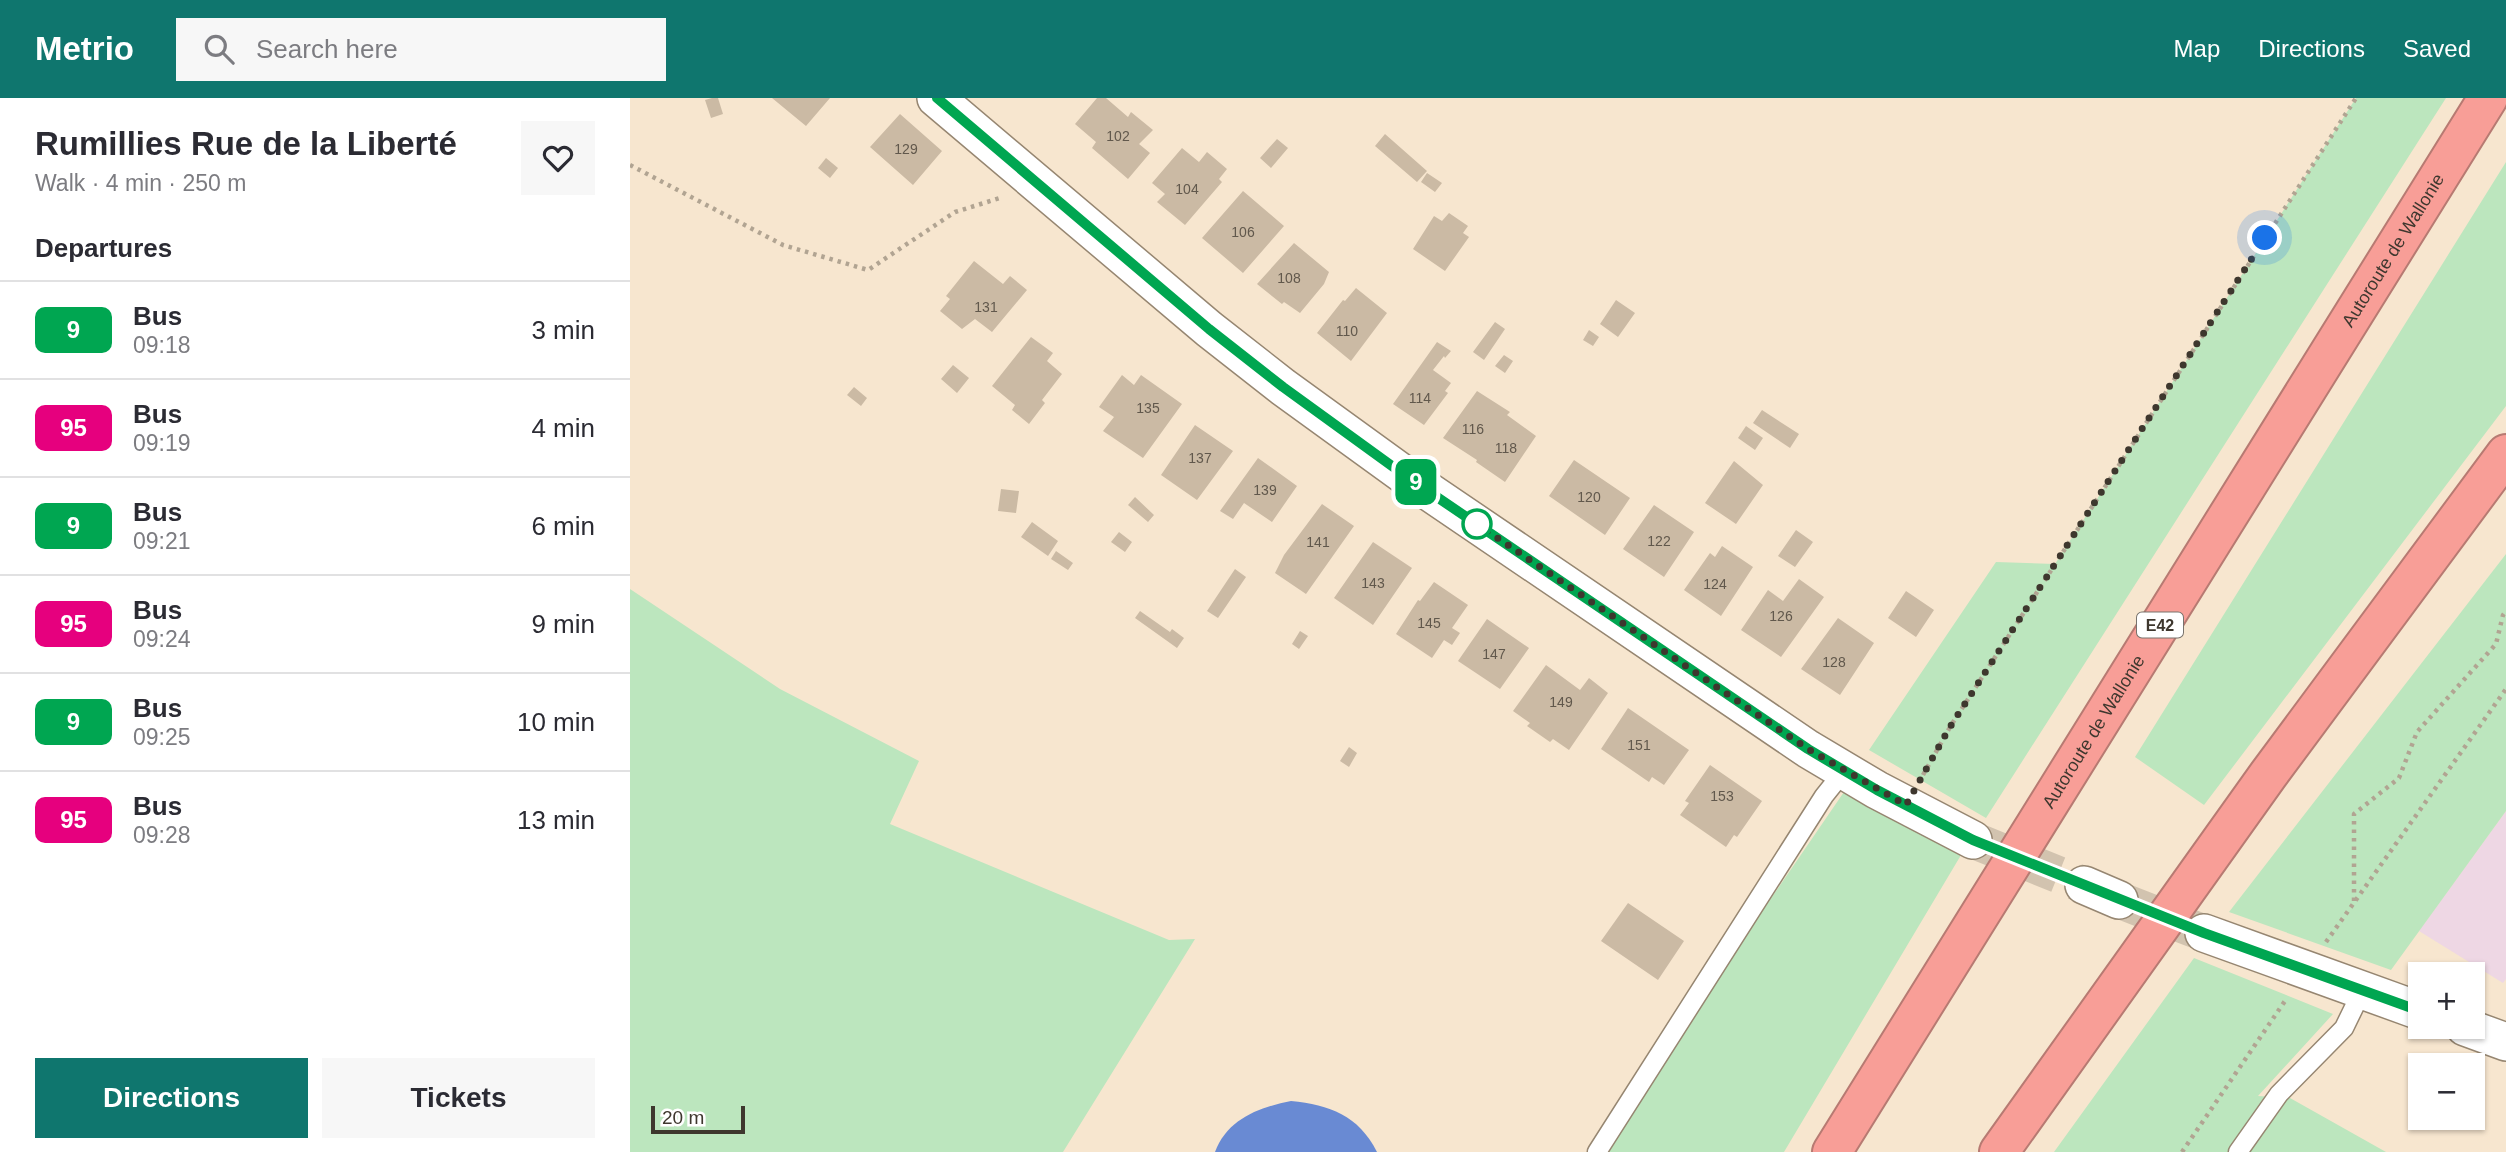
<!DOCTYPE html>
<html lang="en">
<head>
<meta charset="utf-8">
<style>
	:root { --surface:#fff; --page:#f7f7f7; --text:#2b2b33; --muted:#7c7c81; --line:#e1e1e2; --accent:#0f766e }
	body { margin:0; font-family:Helvetica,sans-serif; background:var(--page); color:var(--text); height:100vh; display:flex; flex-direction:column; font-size:26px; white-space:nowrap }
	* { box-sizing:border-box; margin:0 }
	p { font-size:23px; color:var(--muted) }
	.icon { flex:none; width:38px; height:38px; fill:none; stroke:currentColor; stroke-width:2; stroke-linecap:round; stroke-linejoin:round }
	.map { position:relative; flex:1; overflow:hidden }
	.panel { display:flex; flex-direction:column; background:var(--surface); width:630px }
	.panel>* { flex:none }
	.badge { padding:0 14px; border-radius:10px; font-size:24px; line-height:46px }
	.fabs { position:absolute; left:1778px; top:864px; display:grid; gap:14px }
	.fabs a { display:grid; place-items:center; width:77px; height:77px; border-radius:0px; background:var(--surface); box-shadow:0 2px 5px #0004; font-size:35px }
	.scale { position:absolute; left:21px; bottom:18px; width:94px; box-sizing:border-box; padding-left:7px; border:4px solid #3e372e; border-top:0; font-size:19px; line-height:24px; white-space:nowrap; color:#3e372e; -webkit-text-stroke:5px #fff; paint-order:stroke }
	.you { position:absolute; width:35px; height:35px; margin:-18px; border:5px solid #fff; border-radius:50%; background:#1a73e8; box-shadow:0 0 0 10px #1a73e833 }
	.map>.badge { position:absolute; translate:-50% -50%; box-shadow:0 0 0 4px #fff }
	h2 { padding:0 35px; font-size:26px; line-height:63px }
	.round { display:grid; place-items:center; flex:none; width:74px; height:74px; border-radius:0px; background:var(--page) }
	.headline { display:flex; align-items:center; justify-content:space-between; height:119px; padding:0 35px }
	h1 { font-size:33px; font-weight:700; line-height:52px }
	.cta { display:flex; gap:14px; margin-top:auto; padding:14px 35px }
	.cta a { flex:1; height:80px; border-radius:0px; background:var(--accent); color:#fff; font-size:28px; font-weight:700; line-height:80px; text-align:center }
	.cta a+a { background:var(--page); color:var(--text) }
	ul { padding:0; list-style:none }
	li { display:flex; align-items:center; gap:21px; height:98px; padding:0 35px; border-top:2px solid var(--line) }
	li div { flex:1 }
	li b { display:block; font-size:26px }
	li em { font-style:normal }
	li .badge { min-width:77px; font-weight:700; text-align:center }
	header { display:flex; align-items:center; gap:42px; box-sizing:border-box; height:98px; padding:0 35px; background:var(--accent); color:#fff }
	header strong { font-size:33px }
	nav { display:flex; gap:38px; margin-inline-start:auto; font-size:24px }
	.search { width:490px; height:63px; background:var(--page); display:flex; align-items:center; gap:18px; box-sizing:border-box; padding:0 24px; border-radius:0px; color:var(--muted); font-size:26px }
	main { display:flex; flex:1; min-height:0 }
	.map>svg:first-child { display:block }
</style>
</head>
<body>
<header>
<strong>Metrio</strong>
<div class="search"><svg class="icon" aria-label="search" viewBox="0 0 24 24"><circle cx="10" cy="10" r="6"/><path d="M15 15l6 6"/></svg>Search here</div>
<nav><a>Map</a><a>Directions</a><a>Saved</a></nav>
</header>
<main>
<section class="panel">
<div class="headline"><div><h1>Rumillies Rue de la Liberté</h1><p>Walk · 4 min · 250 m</p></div><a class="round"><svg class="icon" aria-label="heart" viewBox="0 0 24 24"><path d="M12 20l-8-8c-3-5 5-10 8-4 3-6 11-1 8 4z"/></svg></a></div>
<h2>Departures</h2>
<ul>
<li><span class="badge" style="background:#00a651;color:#fff">9</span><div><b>Bus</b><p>09:18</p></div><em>3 min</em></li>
<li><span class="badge" style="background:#e6007e;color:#fff">95</span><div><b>Bus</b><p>09:19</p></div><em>4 min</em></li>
<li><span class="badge" style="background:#00a651;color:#fff">9</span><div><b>Bus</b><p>09:21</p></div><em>6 min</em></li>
<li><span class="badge" style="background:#e6007e;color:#fff">95</span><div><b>Bus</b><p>09:24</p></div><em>9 min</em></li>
<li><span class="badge" style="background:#00a651;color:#fff">9</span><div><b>Bus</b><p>09:25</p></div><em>10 min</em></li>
<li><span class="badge" style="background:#e6007e;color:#fff">95</span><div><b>Bus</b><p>09:28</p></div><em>13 min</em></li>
</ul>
<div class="cta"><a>Directions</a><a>Tickets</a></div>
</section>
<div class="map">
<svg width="1876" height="1054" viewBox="0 0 1876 1054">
	<rect width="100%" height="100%" fill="#f7e6cf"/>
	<path fill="#eed7e4" d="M1876,713V881L1873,885L1789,833Z"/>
	<path fill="#bce6be" d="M1726,0H1816L1356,720L1239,652L1366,464L1425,466Z
		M1876,64V308L1574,707L1505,659Z
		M1876,456V713L1761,872L1599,814Z
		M0,491L150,591L289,663L260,726L539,842L565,841L433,1054H0Z
		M1216,691L1337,747L1154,1054H967Z
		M1564,860L1703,916L1628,998L1660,1000L1756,1054H1424Z"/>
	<path fill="#698ad3" d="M661,1003C700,1007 728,1017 747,1054H585C597,1021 630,1009 661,1003Z"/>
	<path fill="#cbbaa4" d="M82,0H88L93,16L81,20L75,2Z
		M142,0H200L176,28Z
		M467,0H476L498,19L501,14L523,32L509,46L520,55L498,81L462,50L466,44L445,26Z
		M270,16L312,53L283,87L240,49Z
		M755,36L797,73L787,84L745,48Z
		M647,41L658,50L641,70L630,60Z
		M552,50L569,64L577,54L597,71L589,81L592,84L555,127L527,104L535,96L522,85Z
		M196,60L208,70L200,80L188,70Z
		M797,75L812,85L805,94L791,84Z
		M613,93L654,128L613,175L572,140Z
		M819,115L838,128L833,135L839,139L815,173L783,151L804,118L812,123Z
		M664,145L699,174L694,186L670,215L654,204L652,206L627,186Z
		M344,163L373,186L380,178L397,192L362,234L345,221L332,231L310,213L320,201L316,198Z
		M726,190L757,215L721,263L687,235L713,202L715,203Z
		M986,202L1005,215L988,239L970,226Z
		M865,224L875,231L854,262L843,254Z
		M959,232L969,239L963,248L953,242Z
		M401,239L423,255L417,263L432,276L412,302L415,305L399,326L382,312L385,307L362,288Z
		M807,244L821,253L815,260L814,258L803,272L821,285L815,293L818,295L794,327L763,306Z
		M874,257L883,263L875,275L865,268Z
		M323,267L339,280L327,295L311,281Z
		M492,277L504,287L511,277L552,306L513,360L473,333L484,319L469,309Z
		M224,289L237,300L231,308L217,297Z
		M847,293L880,314L877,317L906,338L875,384L846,364L847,362L813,340Z
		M1132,312L1169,336L1160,350L1123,325Z
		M565,327L603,353L567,402L531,377Z
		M1116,328L1133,340L1125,352L1108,340Z
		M628,360L667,388L642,424L614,405L603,421L590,413Z
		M944,362L1000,400L975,437L919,398Z
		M1104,363L1133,387L1106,426L1075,405Z
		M371,391L389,393L386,415L368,413Z
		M505,399L524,417L518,424L498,407Z
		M692,406L724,428L676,496L645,475L654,457Z
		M1024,407L1064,434L1034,479L993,451Z
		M402,424L428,443L418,458L391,439Z
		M1166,432L1183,444L1165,469L1148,458Z
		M489,434L502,444L495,454L481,444Z
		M743,444L782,470L743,527L704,500Z
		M1092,448L1123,469L1091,518L1054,492L1080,455L1085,459Z
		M426,453L443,465L438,472L421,461Z
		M605,471L616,479L588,520L577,513Z
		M1169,481L1194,499L1151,559L1111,532L1138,492L1153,503Z
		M804,484L838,507L822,530L830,535L822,547L814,542L802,560L766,536L788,502L790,503Z
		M1276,493L1304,512L1286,539L1258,520Z
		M510,513L540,534L542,531L554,540L547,550L505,520Z
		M1208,520L1244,545L1210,597L1171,571Z
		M857,521L899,550L870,591L828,563Z
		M670,533L678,538L669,551L662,546Z
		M916,567L950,592L959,580L978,595L939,652L923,641L920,644L897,628L900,625L883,613Z
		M998,610L1059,652L1034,687L1022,679L1019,684L971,651Z
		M719,649L727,655L719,669L710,663Z
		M1080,667L1132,703L1107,739L1104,737L1096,749L1050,717L1059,705L1055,703Z
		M998,805L1054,843L1028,882L971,843Z"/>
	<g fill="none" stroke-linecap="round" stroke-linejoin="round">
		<path stroke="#d2c3af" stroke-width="37" stroke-dasharray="37 18" stroke-linecap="butt" d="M1343,742L1454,787
			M1489,802L1574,835"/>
		<defs>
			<path id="lane" d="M967,1054L1194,698L1214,673
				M1608,1054L1649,996L1714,930L1732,893"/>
			<path id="street" d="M306,0L579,231L653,289L773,376L1178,651L1247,692L1343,742
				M1454,787L1489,802
				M1574,835L1790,913
				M1835,929L1876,944"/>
			<g id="highway">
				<path id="s1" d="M1202,1054L1858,0"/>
				<path d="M1369,1054L1638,677L1876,356"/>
			</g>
		</defs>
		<use href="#lane" stroke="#968671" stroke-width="21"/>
		<use href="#street" stroke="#968671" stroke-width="40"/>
		<use href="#highway" stroke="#b77a72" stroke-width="42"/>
		<path stroke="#b1a492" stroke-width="4.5" stroke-dasharray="3.5 5" stroke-linecap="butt" d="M0,67L153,147L238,172L325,114L370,100
			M1293,677L1320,629L1726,0
			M1724,803V716L1769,680L1787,634L1866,546L1873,517L1876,513
			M1696,844L1876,591
			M1552,1054L1657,900"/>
		<use href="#lane" stroke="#fff" stroke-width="18"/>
		<use href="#street" stroke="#fff" stroke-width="37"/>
		<use href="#highway" stroke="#f89e97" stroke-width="38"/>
	</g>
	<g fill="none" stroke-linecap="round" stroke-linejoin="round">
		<defs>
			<path id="line" d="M307,0L579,231L653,289L773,376L1178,651L1247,692L1343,742L1574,835L1790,913"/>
		</defs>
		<use href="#line" stroke="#fff" stroke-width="16"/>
		<use href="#line" stroke="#00a651" stroke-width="10"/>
		<path stroke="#3e372e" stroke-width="7" stroke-dasharray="0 12.6" d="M847,426L1178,651L1276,707L1320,629L1635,140"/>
	</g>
	<circle fill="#fff" stroke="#00a651" stroke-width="3.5" cx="847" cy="426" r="14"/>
	<g text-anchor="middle" stroke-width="5" stroke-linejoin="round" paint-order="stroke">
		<g font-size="14" fill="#61584c">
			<text x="488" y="43">102</text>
			<text x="276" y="56">129</text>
			<text x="557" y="96">104</text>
			<text x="613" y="139">106</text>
			<text x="659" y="185">108</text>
			<text x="356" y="214">131</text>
			<text x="717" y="238">110</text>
			<text x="790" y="305">114</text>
			<text x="518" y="315">135</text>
			<text x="843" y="336">116</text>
			<text x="876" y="355">118</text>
			<text x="570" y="365">137</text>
			<text x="635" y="397">139</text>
			<text x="959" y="404">120</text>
			<text x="1029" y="448">122</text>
			<text x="688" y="449">141</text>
			<text x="743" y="490">143</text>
			<text x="1085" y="491">124</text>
			<text x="1151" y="523">126</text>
			<text x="799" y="530">145</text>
			<text x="864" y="561">147</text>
			<text x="1204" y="569">128</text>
			<text x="931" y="609">149</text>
			<text x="1009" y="652">151</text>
			<text x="1092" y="703">153</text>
		</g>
		<rect fill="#fff" stroke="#78736d" stroke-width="2" x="1507" y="514.5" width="46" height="25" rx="5"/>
		<g font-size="16" font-weight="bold" fill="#3e372e">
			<text x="1530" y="533">E42</text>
		</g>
		<g font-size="18" fill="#3e372e" stroke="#fff">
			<text dy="6" stroke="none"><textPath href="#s1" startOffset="1062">Autoroute de Wallonie</textPath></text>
			<text dy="6" stroke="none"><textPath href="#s1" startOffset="495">Autoroute de Wallonie</textPath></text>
		</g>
	</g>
</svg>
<div class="fabs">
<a>+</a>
<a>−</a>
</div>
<div class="scale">20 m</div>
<div class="you" style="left:1635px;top:140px"></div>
<b class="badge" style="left:786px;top:384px;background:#00a651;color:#fff">9</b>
</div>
</main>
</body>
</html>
